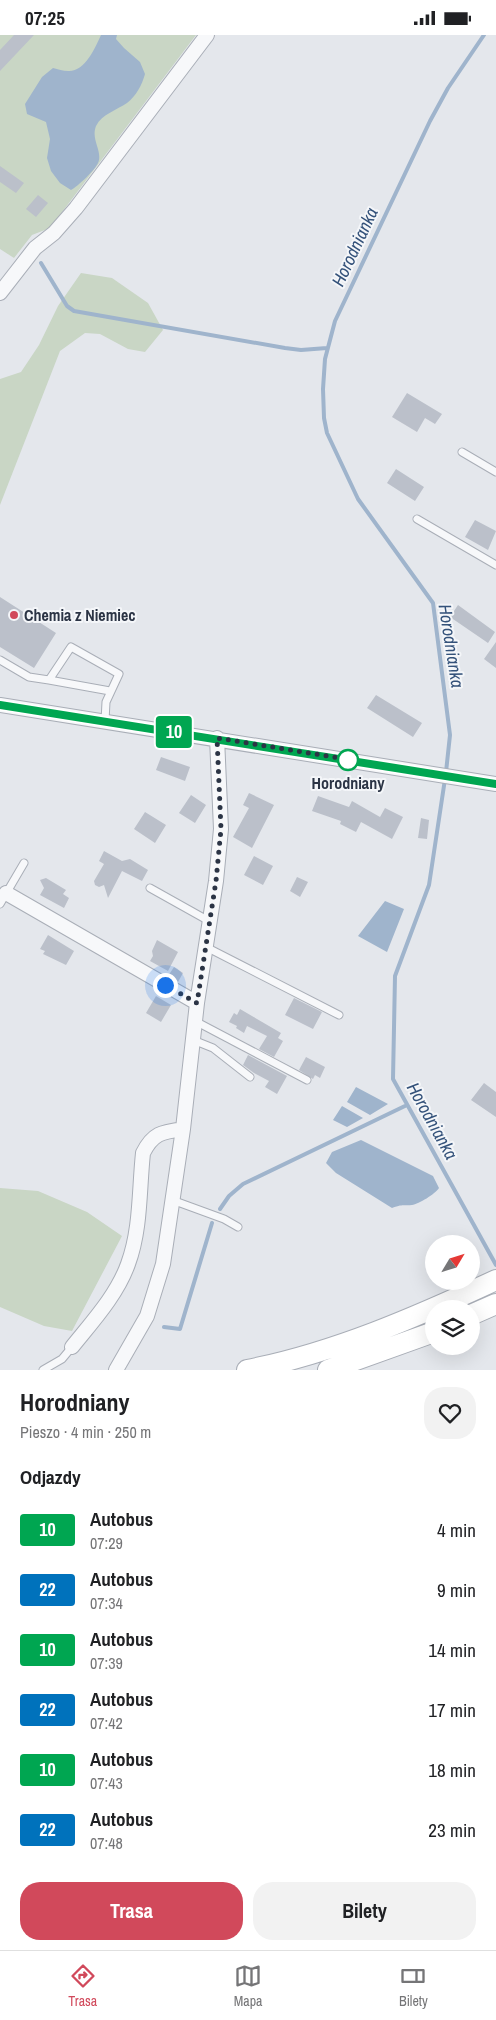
<!DOCTYPE html>
<html lang="pl">
<head>
<meta charset="utf-8">
<style>
	:root { --surface:#fff; --page:#f2f2f2; --text:#202124; --muted:#757577; --line:#e0e0e0; --accent:#d1495b }
	body { margin:0; font-family:"Archivo Narrow",sans-serif; background:var(--page); color:var(--text); height:100vh; display:flex; flex-direction:column; font-size:19px; white-space:nowrap }
	* { box-sizing:border-box; margin:0 }
	p { font-size:16px; color:var(--muted) }
	.icon { flex:none; width:28px; height:28px; fill:none; stroke:currentColor; stroke-width:2; stroke-linecap:round; stroke-linejoin:round }
	.map { position:relative; height:1335px; overflow:hidden }
	.panel { display:flex; flex-direction:column; background:var(--surface); flex:1 }
	.panel>* { flex:none }
	.badge { padding:0 10px; border-radius:4px; font-size:18px; line-height:32px }
	.needle { width:32px; rotate:52deg }
	.controls { position:absolute; left:425px; top:1200px; display:grid; gap:10px }
	.controls a { display:grid; place-items:center; width:55px; height:55px; border-radius:50%; background:var(--surface); box-shadow:0 5px 20px #0002; font-size:25px }
	.you { position:absolute; width:25px; height:25px; margin:-12px; border:4px solid #fff; border-radius:50%; background:#1a73e8; box-shadow:0 0 0 8px #1a73e833 }
	.map>.badge { position:absolute; translate:-50% -50%; box-shadow:0 0 0 2px #fff }
	h2 { padding:0 20px; font-size:19px; line-height:45px }
	.round { display:grid; place-items:center; flex:none; width:52px; height:52px; border-radius:20px; background:var(--page) }
	.head { display:flex; align-items:center; justify-content:space-between; height:85px; padding:0 20px }
	h1 { font-size:24px; font-weight:700; line-height:38px }
	.primary-button { display:flex; gap:10px; margin-top:auto; padding:10px 20px }
	.primary-button a { flex:1; height:58px; border-radius:20px; background:var(--accent); color:#fff; font-size:20px; font-weight:700; line-height:58px; text-align:center }
	.primary-button a+a { background:var(--page); color:var(--text) }
	ul { padding:0; list-style:none }
	li { display:flex; align-items:center; gap:15px; height:60px; padding:0 20px }
	li div { flex:1 }
	li b { display:block; font-size:19px }
	li em { font-style:normal }
	li .badge { min-width:55px; font-weight:700; text-align:center }
	.status { display:flex; justify-content:space-between; align-items:center; height:35px; padding:0 25px; background:var(--surface); direction:ltr }
	.status svg { height:14px; fill:currentColor }
	.tabs { display:flex; justify-content:space-around; align-items:center; height:70px; border-top:1px solid var(--line); background:var(--surface); font-size:14px; color:var(--muted) }
	.tabs a { display:grid; justify-items:center; gap:2px }
	.tabs .selected { color:var(--accent) }
	.map>svg:first-child { display:block }
</style>
</head>
<body>
<div class="status"><b>07:25</b><svg viewBox="0 0 49 12"><path d="M0 12V9h3v3zM5 12V6h3v6zM10 12V3h3v9zM15 12V0h3v12zM26 1h20v11H26zM47 4h2v5h-2z"/></svg></div>
<div class="map">
<svg width="496" height="1335" viewBox="0 0 496 1335">
	<rect width="100%" height="100%" fill="#e4e7ec"/>
	<path fill="#c9d6c5" d="M0,0H196L50,193L32,200L14,223L0,214Z
		M81,238L112,243L148,268L163,295L145,317L128,314L100,299L85,298L60,316L0,470V344L21,337L39,310L58,271Z
		M0,1153L38,1156L87,1177L122,1201L72,1296L44,1291L0,1272Z"/>
	<path fill="#9fb4cc" d="M101,0H117L116,4L124,13L140,27L145,39C142,50 136,61 127,68C117,75 102,79 96,91C91,104 101,114 99,125C98,133 77,152 71,155L60,148L51,136L47,123L50,104L46,87L27,79L25,69L42,42L53,33C58,34 63,36 68,36C85,37 95,13 101,0Z
		M385,866L404,874L387,917L358,901Z
		M356,1052L388,1069L370,1080L347,1067Z
		M342,1071L363,1083L347,1092L333,1085Z
		M361,1105L433,1141L439,1153C435,1159 419,1169 412,1170C402,1171 403,1169 392,1173L336,1138L326,1128L332,1117Z"/>
	<g fill="none" stroke-linecap="round" stroke-linejoin="round">
		<path stroke="#9fb4cc" stroke-width="4" d="M41,228L67,271L74,276L285,313L301,315L327,313
			M446,737L450,700L433,568L358,464L327,398L324,383L323,354L325,324L335,286L430,86L448,53L484,0
			M445,744L429,850L395,941L393,1044L496,1230
			M220,1174L229,1161L243,1149L407,1070
			M164,1292L180,1294L212,1188"/>
	</g>
	<path fill="#bbc0ca" d="M14,0H34L0,36V15Z
		M0,131L24,148L16,158L0,147Z
		M38,160L48,168L36,182L26,174Z
		M407,358L442,379L435,389L425,383L417,397L392,382Z
		M396,434L424,452L415,466L387,448Z
		M475,485L496,496L488,515L465,502Z
		M0,562L56,598L34,633L0,612Z
		M458,570L495,597L488,608L450,582Z
		M496,607V633L484,624Z
		M376,660L422,688L413,702L367,673Z
		M161,722L190,732L185,746L156,735Z
		M249,758L274,770L252,813L233,802L249,773L243,770Z
		M191,760L206,770L195,788L179,778Z
		M318,761L349,772L352,766L380,782L385,773L403,782L392,804L361,787L356,797L340,789L341,786L312,776Z
		M145,777L166,790L155,808L134,794Z
		M421,783L429,785L427,804L418,803Z
		M104,816L122,826L130,824L148,835L142,846L122,836L108,863L104,850L99,852L95,850L94,846L104,829L99,826Z
		M254,821L273,831L263,850L244,840Z
		M297,842L308,847L300,862L290,856Z
		M46,843L66,855L63,859L69,863L64,873L40,860L44,853L40,845Z
		M48,900L74,916L66,930L43,919L45,916L40,914Z
		M157,905L178,917L168,936L150,926L153,921L152,916Z
		M174,932L183,938L178,947L168,941Z
		M156,961L171,970L161,987L146,978Z
		M294,963L322,977L313,994L285,980Z
		M240,974L281,998L278,1003L283,1006L274,1022L259,1014L267,1001L247,991L244,998L236,993L237,991L229,987L234,978L237,980Z
		M248,1020L287,1041L277,1059L265,1052L269,1046L254,1038L243,1030Z
		M306,1022L325,1032L320,1043L315,1040L313,1044L299,1035Z
		M484,1048L496,1057V1082L471,1065Z"/>
	<g fill="none" stroke-linecap="round" stroke-linejoin="round">
		<defs>
			<path id="lane" d="M462,417L496,437
				M417,484L496,530
				M0,625L29,642L49,645L71,612L119,639L106,667L105,686
				M49,645L110,656
				M150,853L209,886
				M0,869L24,828
				M206,912L339,980
				M195,986L307,1045
				M193,1005L213,1013L250,1042
				M172,1165L224,1184L238,1192
				M43,1335L62,1324L72,1312"/>
			<path id="street" d="M0,258L35,213L54,198L76,173L207,0
				M0,670L496,749
				M6,858L197,968
				M72,1312C92,1287 117,1260 128,1229C141,1194 139,1155 143,1118C153,1098 162,1097 183,1094L197,968L216,846L221,794L217,703
				M116,1335L147,1281L163,1229L183,1094"/>
			<path id="secondary" d="M471,1280L496,1269
				M247,1335C334,1318 416,1282 496,1245
				M328,1335L434,1297"/>
		</defs>
		<use href="#lane" stroke="#a9aeb7" stroke-width="9"/>
		<use href="#street" stroke="#a9aeb7" stroke-width="16"/>
		<use href="#secondary" stroke="#a9aeb7" stroke-width="22"/>
		<use href="#lane" stroke="#f7f8fa" stroke-width="7"/>
		<use href="#street" stroke="#f7f8fa" stroke-width="14"/>
		<use href="#secondary" stroke="#fff" stroke-width="20"/>
	</g>
	<g fill="none" stroke-linecap="round" stroke-linejoin="round">
		<defs>
			<path id="line" d="M0,670L496,749"/>
		</defs>
		<use href="#line" stroke="#fff" stroke-width="11"/>
		<use href="#line" stroke="#00a651" stroke-width="8"/>
		<path stroke="#2b3445" stroke-width="5" stroke-dasharray="0 9" d="M165,950L197,968L216,846L221,794L217,703L352,725H348"/>
	</g>
	<circle fill="#d1495b" stroke="#f4f6f9" stroke-width="2" cx="14" cy="580" r="5"/>
	<circle fill="#fff" stroke="#00a651" stroke-width="2.5" cx="348" cy="725" r="10"/>
	<g text-anchor="middle" stroke-width="4" stroke-linejoin="round" paint-order="stroke">
		<g font-size="16" font-weight="bold" fill="#2b3445" stroke="#f4f6f9" text-anchor="start">
			<text x="24" y="586">Chemia z Niemiec</text>
		</g>
		<g font-size="16" font-weight="bold" fill="#2b3445" stroke="#f4f6f9">
			<text x="348" y="754">Horodniany</text>
		</g>
		<g font-size="18" font-style="italic" fill="#34527a" stroke="#f4f6f9">
			<text transform="translate(355 212) rotate(-65)" y="6">Horodnianka</text>
			<text transform="translate(451 611) rotate(81)" y="6">Horodnianka</text>
			<text transform="translate(432 1086) rotate(61)" y="6">Horodnianka</text>
		</g>
	</g>
</svg>
<div class="controls">
<a><svg class="needle" viewBox="-14 -14 28 28"><path d="M0-13l5 13h-10z" fill="#e53935"/><path d="M0 13l5-13h-10z" fill="#757577"/></svg></a>
<a><svg class="icon" aria-label="layers" viewBox="0 0 24 24"><path d="M12 4l9 5-9 5-9-5zM3 14l9 5 9-5"/></svg></a>
</div>
<div class="you" style="left:165px;top:950px"></div>
<b class="badge" style="left:174px;top:697px;background:#00a651;color:#fff">10</b>
</div>
<section class="panel">
<div class="head"><div><h1>Horodniany</h1><p>Pieszo · 4 min · 250 m</p></div><a class="round"><svg class="icon" aria-label="heart" viewBox="0 0 24 24"><path d="M12 20l-8-8c-3-5 5-10 8-4 3-6 11-1 8 4z"/></svg></a></div>
<h2>Odjazdy</h2>
<ul>
<li><span class="badge" style="background:#00a651;color:#fff">10</span><div><b>Autobus</b><p>07:29</p></div><em>4 min</em></li>
<li><span class="badge" style="background:#0072bc;color:#fff">22</span><div><b>Autobus</b><p>07:34</p></div><em>9 min</em></li>
<li><span class="badge" style="background:#00a651;color:#fff">10</span><div><b>Autobus</b><p>07:39</p></div><em>14 min</em></li>
<li><span class="badge" style="background:#0072bc;color:#fff">22</span><div><b>Autobus</b><p>07:42</p></div><em>17 min</em></li>
<li><span class="badge" style="background:#00a651;color:#fff">10</span><div><b>Autobus</b><p>07:43</p></div><em>18 min</em></li>
<li><span class="badge" style="background:#0072bc;color:#fff">22</span><div><b>Autobus</b><p>07:48</p></div><em>23 min</em></li>
</ul>
<div class="primary-button"><a>Trasa</a><a>Bilety</a></div>
</section>
<nav class="tabs">
<a class="selected"><svg class="icon" aria-label="directions" viewBox="0 0 24 24"><path d="M12 3l9 9-9 9-9-9zM9 14v-3h6M13 9l2 2-2 2"/></svg>Trasa</a>
<a><svg class="icon" aria-label="map" viewBox="0 0 24 24"><path d="M3 6l6-2 6 2 6-2v14l-6 2-6-2-6 2zM9 4v14M15 6v14"/></svg>Mapa</a>
<a><svg class="icon" aria-label="tickets" viewBox="0 0 24 24"><path d="M3 7h18v10H3zM15 7v10"/></svg>Bilety</a>
</nav>
</body>
</html>
